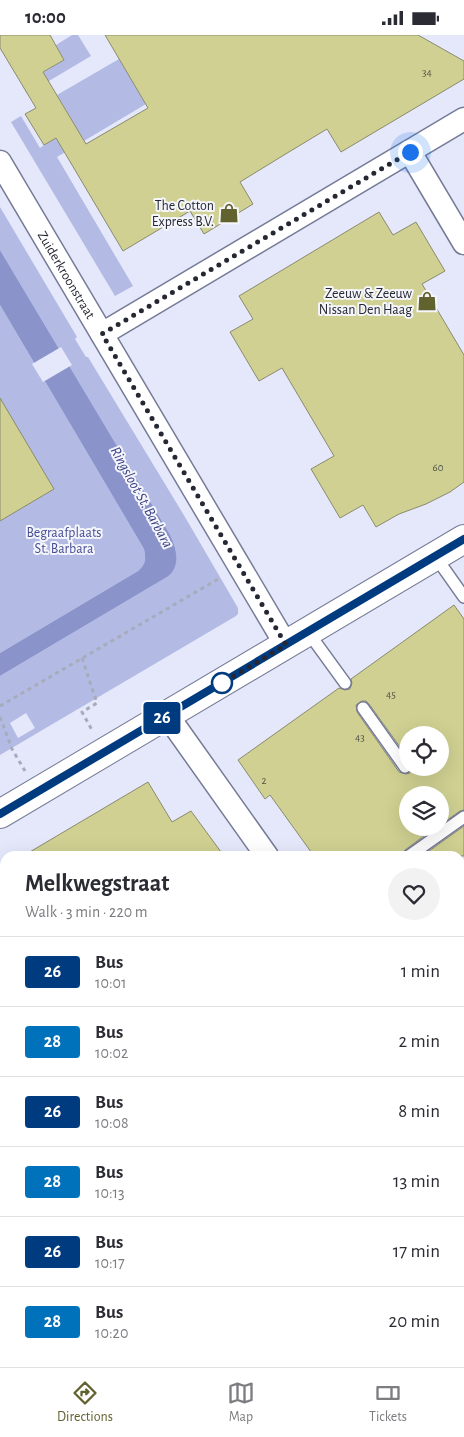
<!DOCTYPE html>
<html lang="en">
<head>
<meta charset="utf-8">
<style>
	:root { --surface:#fff; --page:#f2f2f3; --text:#2b2b33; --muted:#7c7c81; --line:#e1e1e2; --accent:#62622f }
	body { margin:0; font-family:"Alegreya Sans",sans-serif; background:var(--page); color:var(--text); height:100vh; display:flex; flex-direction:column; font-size:19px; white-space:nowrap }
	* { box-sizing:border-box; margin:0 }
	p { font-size:16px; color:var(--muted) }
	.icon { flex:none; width:28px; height:28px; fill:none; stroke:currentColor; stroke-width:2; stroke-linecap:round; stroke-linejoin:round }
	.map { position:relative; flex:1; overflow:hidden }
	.panel { position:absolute; left:0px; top:816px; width:465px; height:516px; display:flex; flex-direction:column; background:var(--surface); border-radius:15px 15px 0 0; box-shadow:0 5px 20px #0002 }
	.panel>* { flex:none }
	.badge { padding:0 10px; border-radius:4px; font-size:18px; line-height:32px }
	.buttons { position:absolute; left:399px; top:691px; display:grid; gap:10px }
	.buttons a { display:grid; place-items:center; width:50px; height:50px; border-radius:50%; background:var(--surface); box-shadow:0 5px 20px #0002; font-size:25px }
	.you { position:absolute; width:25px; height:25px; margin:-12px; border:4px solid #fff; border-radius:50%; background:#1a73e8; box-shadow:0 0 0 8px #1a73e833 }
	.map>.badge { position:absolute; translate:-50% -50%; box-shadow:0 0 0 2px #fff }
	.round { display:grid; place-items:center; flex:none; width:52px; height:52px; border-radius:26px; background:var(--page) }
	.summary { display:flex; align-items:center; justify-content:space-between; height:85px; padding:0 25px }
	h1 { font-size:24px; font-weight:700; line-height:38px }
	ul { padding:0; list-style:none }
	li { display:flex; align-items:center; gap:15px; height:70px; padding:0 25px; border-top:1px solid var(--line) }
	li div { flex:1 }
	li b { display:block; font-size:19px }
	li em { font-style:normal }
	li .badge { min-width:55px; font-weight:700; text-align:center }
	.status { display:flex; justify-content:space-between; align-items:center; height:35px; padding:0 25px; background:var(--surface); direction:ltr }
	.status svg { height:14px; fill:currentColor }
	.dock { display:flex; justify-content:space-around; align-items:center; height:70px; border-top:1px solid var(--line); background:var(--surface); font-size:14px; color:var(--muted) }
	.dock a { display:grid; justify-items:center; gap:2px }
	.dock .on { color:var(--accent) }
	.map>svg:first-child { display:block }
</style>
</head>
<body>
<div class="status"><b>10:00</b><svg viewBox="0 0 49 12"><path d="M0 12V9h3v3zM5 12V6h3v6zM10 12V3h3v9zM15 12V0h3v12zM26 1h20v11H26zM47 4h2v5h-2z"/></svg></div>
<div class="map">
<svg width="464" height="1332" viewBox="0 0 464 1332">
	<rect width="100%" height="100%" fill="#e5e8fb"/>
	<path fill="#b3bbe4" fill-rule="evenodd" d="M72,0H78L91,21L27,59L22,50L64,25L56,10Z
		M119,24L146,69L57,122L133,251L115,261L11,87L21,81L40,113L44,110L76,92L57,60Z
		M0,172L77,302L75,304L86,322H88L185,482L238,573V579L236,581L0,720V641L167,542L169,498L0,215ZM26,678L35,693L18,703L10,688Z
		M0,270L144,514C146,524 146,529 138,536L0,618Z"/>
	<path fill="#8a94cb" d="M0,215L169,498C176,512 182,531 167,542L0,641V618L138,536C146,529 146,524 144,514L0,270Z
		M460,1131L464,1135V1165L460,1169Z
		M59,1328H283L278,1332H54Z"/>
	<path fill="#e5e8fb" d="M61,312L72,330L43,347L32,329Z"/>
	<path fill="#cfd091" stroke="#8a8b6e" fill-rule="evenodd" d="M0,0H50L64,25L43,37L86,109L148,73L105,0H418L464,26V44L341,117L327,94L284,120L240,147L253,169L204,199L190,176L123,216L56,103L44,110L25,79L36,73L0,13Z
		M379,177L393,200L416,187L445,236L422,249L464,320V447L450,457L426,469L399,479L376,492L363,470L340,483L311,434L334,421L282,333L259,346L230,297L253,284L239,261Z
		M0,363L54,454L0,486Z
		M454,570L464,584V775L460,776L440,790V760H408V792H436L405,815L402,821H314L270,760L265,764L238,725L339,653L345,655L350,654L352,648L351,644ZM362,666H366L369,669L408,723V700H440V732H412L410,738L406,739L399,737L357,677L356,670Z
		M148,747L172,787L191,776L224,821H23Z
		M464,791V821H422Z"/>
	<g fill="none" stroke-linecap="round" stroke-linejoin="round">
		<defs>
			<path id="service" d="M435,521L464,562
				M308,597L345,648
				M363,673L405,732
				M409,821L464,782
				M0,872L5,881
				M460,977L464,974"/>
			<path id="pedestrian" d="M460,1222L464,1218
				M337,1332L342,1328"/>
			<g id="minor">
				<path d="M410,117L464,208"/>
				<path id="s1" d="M0,127L286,610"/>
				<path d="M102,299L464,84"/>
				<path d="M167,680L267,821"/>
				<path d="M460,1076L464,1080"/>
			</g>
			<path id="tertiary" d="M0,779L464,504"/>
		</defs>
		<use href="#service" stroke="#767b96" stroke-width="14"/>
		<use href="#pedestrian" stroke="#767b96" stroke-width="20"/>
		<use href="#minor" stroke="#767b96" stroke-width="25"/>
		<use href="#tertiary" stroke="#767b96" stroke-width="30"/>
		<path stroke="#a8abbb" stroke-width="3" stroke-dasharray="4 4" stroke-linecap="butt" d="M82,623L97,668L82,677L92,695
			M0,671L220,543
			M0,682L12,714L25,736"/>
		<use href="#service" stroke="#fff" stroke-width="11"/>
		<use href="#pedestrian" stroke="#fff" stroke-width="18"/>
		<use href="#minor" stroke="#fff" stroke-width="22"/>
		<use href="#tertiary" stroke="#fff" stroke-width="28"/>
	</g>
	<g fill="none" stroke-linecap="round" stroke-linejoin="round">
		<defs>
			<path id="line" d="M0,779L464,504"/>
		</defs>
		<use href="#line" stroke="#fff" stroke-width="11"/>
		<use href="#line" stroke="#003b80" stroke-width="8"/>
		<path stroke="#252732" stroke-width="5" stroke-dasharray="0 9" d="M222,648L220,649L286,610L102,299L410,117"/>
	</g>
	<defs>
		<symbol id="shop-bare" viewBox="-9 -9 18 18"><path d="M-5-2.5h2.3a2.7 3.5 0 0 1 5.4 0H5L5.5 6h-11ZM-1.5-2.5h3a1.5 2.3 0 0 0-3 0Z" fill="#62622f" stroke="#f5f6fc" stroke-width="2.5" paint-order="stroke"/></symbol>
	</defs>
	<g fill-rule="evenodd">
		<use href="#shop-bare" x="215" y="164" width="28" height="28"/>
		<use href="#shop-bare" x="413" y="252" width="28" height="28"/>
	</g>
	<circle fill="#fff" stroke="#003b80" stroke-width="2.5" cx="222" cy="648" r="10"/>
	<g text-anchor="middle" stroke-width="4" stroke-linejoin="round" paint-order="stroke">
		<g font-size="11" fill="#50514a">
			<text x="427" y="41">34</text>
			<text x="438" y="436">60</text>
			<text x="391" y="663">45</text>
			<text x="360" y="706">43</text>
			<text x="264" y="749">2</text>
		</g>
		<g font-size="14" fill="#252732" stroke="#f5f6fc" text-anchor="end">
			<text x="214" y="175">The Cotton<tspan x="214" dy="16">Express B.V.</tspan></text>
			<text x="412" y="263">Zeeuw &amp; Zeeuw<tspan x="412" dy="16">Nissan Den Haag</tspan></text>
		</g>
		<g font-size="14" fill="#252732" stroke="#f5f6fc">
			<text dy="5" stroke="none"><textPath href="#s1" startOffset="131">Zuiderkroonstraat</textPath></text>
		</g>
		<g font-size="14" fill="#484f95" stroke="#f5f6fc">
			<text x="64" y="502">Begraafplaats<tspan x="64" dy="16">St. Barbara</tspan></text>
		</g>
		<g font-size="15" font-style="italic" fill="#3a4084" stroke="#f5f6fc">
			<text transform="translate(142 462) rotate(61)" y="5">Ringsloot St. Barbara</text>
		</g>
	</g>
</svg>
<div class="buttons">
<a><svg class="icon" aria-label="locate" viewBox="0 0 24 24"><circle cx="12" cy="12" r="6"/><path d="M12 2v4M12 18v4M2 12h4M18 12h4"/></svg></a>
<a><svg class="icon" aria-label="layers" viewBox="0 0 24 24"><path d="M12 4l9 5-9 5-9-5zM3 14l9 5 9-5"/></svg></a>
</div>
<div class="you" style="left:410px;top:117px"></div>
<b class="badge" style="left:162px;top:683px;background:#003b80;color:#fff">26</b>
<section class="panel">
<div class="summary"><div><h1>Melkwegstraat</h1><p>Walk · 3 min · 220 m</p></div><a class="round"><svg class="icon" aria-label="heart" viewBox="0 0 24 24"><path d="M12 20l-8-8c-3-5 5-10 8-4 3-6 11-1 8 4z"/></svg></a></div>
<ul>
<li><span class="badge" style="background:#003b80;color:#fff">26</span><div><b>Bus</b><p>10:01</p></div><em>1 min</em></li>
<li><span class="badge" style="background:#0072bc;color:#fff">28</span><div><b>Bus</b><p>10:02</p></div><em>2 min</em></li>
<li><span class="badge" style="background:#003b80;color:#fff">26</span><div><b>Bus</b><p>10:08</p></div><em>8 min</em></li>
<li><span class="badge" style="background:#0072bc;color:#fff">28</span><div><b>Bus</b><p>10:13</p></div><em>13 min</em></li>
<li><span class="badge" style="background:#003b80;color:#fff">26</span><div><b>Bus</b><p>10:17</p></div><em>17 min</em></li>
<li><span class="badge" style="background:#0072bc;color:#fff">28</span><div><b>Bus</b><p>10:20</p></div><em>20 min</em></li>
</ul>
</section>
</div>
<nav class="dock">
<a class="on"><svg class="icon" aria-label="directions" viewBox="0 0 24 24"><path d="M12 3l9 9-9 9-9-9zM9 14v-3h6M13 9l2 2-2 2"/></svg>Directions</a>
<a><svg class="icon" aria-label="map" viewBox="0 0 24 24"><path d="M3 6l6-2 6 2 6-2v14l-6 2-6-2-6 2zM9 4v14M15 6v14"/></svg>Map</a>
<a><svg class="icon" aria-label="tickets" viewBox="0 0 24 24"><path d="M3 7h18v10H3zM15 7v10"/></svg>Tickets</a>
</nav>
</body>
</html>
